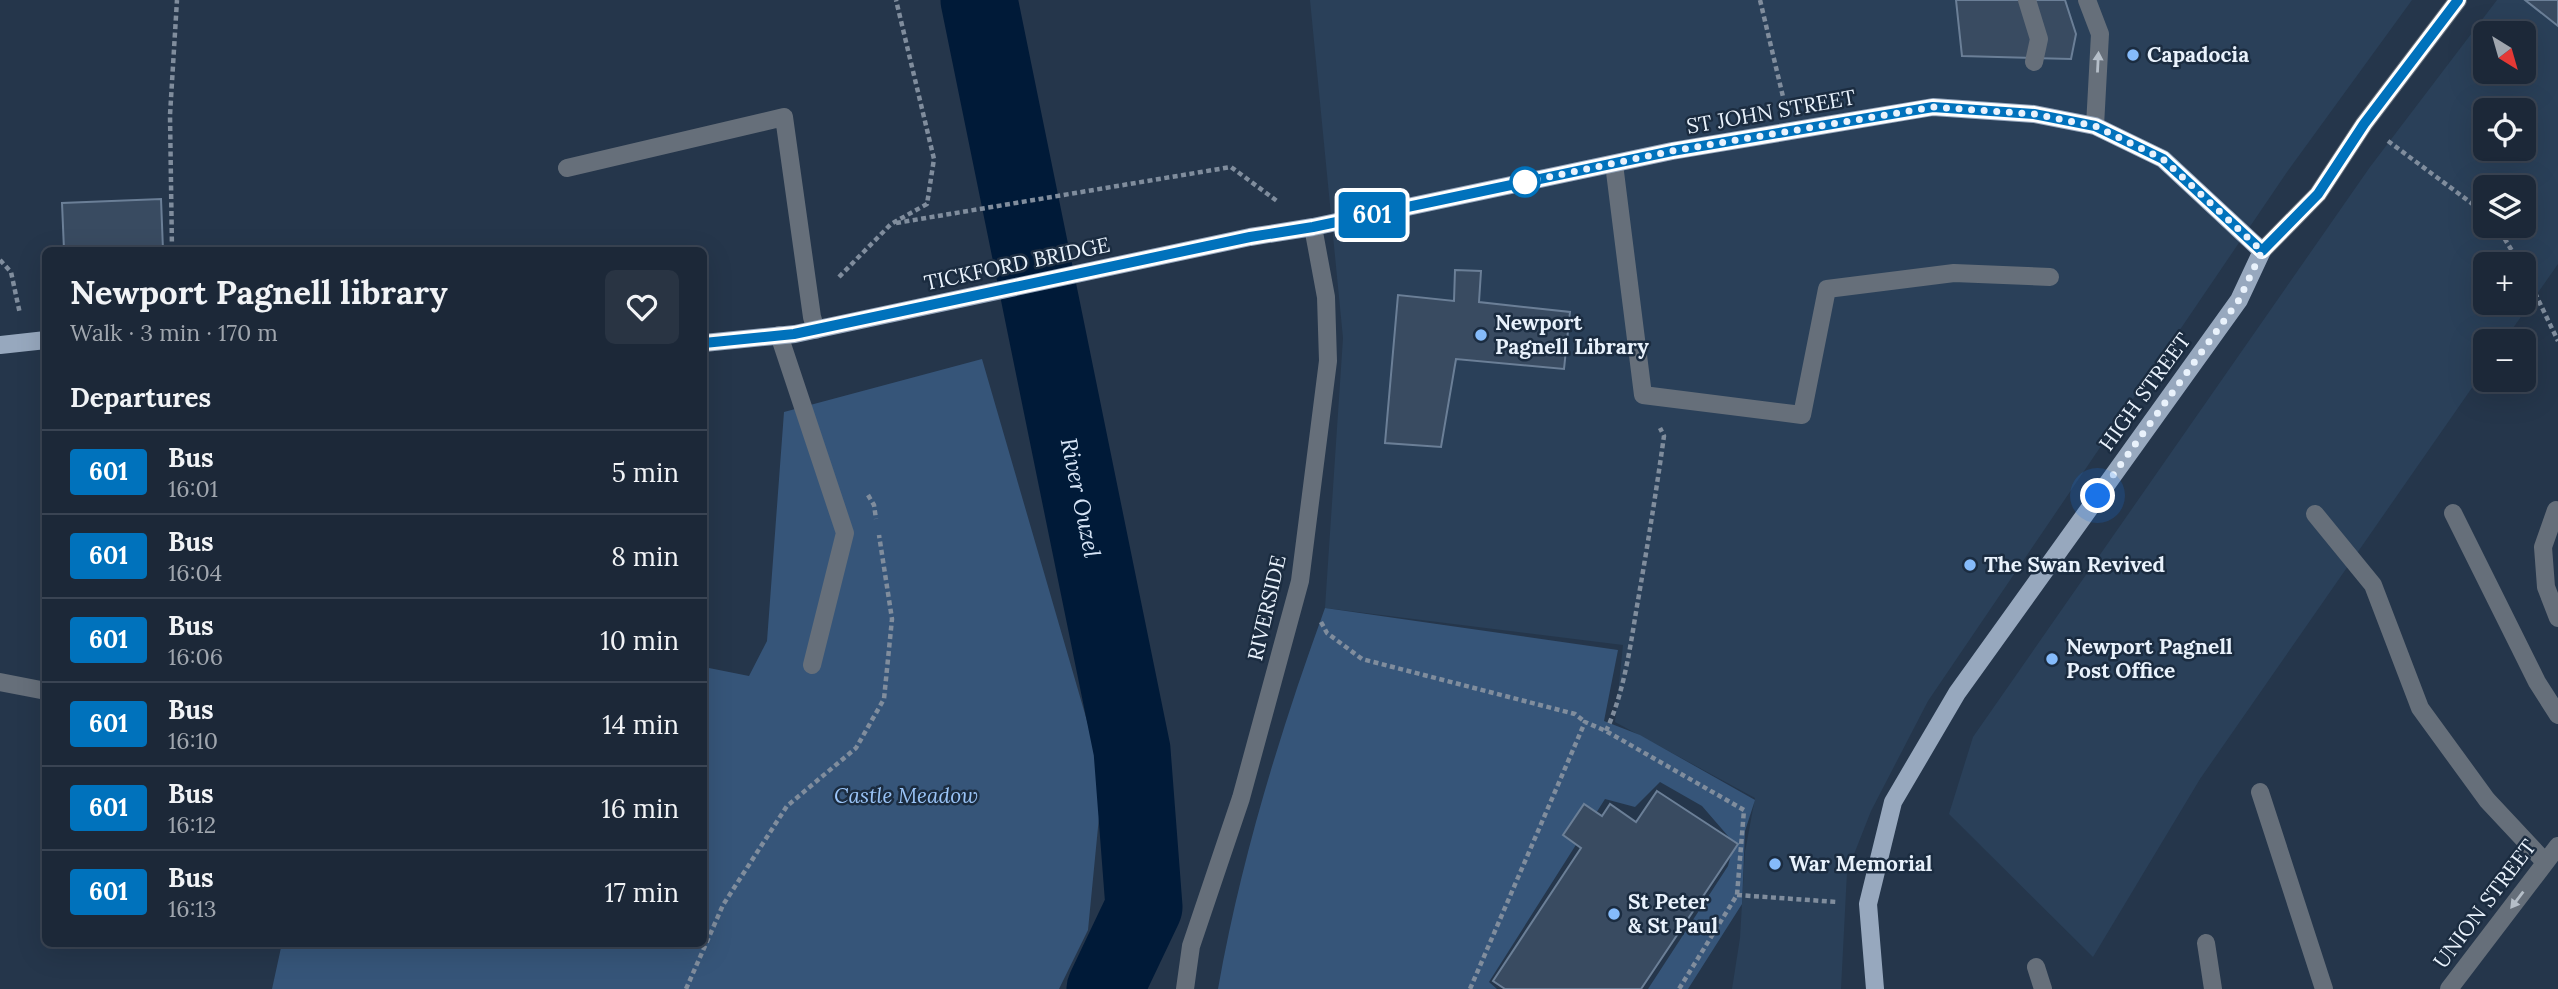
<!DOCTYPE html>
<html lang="en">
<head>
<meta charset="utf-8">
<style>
	:root { --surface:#1c2838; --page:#293443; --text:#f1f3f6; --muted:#a0a6ae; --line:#3a4453 }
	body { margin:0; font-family:Lora,serif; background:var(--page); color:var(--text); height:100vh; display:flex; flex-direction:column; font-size:26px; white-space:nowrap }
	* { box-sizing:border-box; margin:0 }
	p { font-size:23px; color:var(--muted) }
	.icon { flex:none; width:38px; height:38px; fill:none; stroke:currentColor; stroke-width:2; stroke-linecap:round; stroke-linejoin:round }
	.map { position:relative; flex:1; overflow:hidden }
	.sheet { position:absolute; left:42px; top:247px; width:665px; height:700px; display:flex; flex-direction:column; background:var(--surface); border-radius:10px; box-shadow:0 7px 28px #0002,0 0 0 2px var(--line) }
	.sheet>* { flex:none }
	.badge { padding:0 14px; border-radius:5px; font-size:24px; line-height:46px }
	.needle { width:46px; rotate:143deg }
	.controls { position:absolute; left:2473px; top:21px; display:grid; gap:14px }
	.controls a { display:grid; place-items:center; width:63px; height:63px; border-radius:10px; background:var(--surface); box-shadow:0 7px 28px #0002,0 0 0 2px var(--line); font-size:35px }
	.you { position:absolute; width:35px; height:35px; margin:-18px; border:5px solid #fff; border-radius:50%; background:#1a73e8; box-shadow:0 0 0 10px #1a73e833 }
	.map>.badge { position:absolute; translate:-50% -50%; box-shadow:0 0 0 4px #fff }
	h2 { padding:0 28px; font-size:26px; line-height:63px }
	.round { display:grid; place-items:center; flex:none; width:74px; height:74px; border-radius:10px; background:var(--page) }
	.summary { display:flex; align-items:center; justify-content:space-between; height:119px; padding:0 28px }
	h1 { font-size:33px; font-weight:800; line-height:52px }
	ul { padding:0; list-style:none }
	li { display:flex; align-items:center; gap:21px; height:84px; padding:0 28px; border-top:2px solid var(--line) }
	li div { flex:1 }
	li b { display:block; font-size:26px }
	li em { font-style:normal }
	li .badge { min-width:77px; font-weight:700; text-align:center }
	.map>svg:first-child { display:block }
</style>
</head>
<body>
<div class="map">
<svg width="2558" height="989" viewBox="0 0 2558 989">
	<rect width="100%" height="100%" fill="#25364b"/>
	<path fill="#2a4059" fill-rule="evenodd" d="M1310,0H2412L2287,172L1928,701L1871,811L1847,872L1841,989H1732L1740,938L1745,852L1755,798L1615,722L1623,645L1325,608L1343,338Z
		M2497,0H2558V264L2504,341H2485V369L2200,779L2093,957L1949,814L1973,737L2370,167ZM2485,33H2524V72H2485ZM2485,110H2524V149H2485ZM2485,187H2524V226H2485ZM2485,264H2524V303H2485Z"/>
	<path fill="#365579" d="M982,359L1103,776L1088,930L1059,989H272L282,943H704V667L749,676L767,641L784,412Z
		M1325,608L1618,650L1604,721L1640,735L1755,800L1745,831L1742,904L1688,989H1648L1728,866L1734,843L1702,806L1660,782L1635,807L1605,799L1489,982L1497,989H1218C1241,859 1280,732 1325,608Z"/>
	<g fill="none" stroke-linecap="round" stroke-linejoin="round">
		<path stroke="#001a38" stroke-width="77" id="s1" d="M979,0L1132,750L1144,907L1105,989"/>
	</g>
	<path fill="#394b61" stroke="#6b7f97" stroke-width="2" d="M1956,0H2065L2076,34L2071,59L1962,56Z
		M2525,0H2558V26Z
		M161,199L163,250H64L62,203Z
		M1455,270L1481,271L1479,302L1570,312L1564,369L1456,359L1441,447L1385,443L1398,295L1454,301Z
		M1657,791L1738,844L1641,989H1505L1493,981L1581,848L1563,835L1584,804L1602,816L1610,804L1636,822Z"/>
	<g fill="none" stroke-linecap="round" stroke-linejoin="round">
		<path stroke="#808d9d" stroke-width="4.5" stroke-dasharray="5 3.5" stroke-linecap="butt" d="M1760,0L1784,101
			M2388,141L2474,205L2485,217
			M896,223L1231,167L1277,201
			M2493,226L2503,236L2520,264
			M172,250L170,115L177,0
			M0,260L11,272L20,314
			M2524,270L2558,341
			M839,277L891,224L927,204L934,159L896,0
			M868,495L874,505L876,519
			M1321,622L1327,633L1362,659L1575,714L1585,722
			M1606,731C1624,693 1630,648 1637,606C1647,549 1656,493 1664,436L1660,428
			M1737,895L1837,902
			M686,989L723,905L787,806L856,748L884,699L892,619L879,535
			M1470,989L1585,722L1606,731L1744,810L1737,895L1679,989"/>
		<path stroke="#666f7a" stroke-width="18" d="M2027,0L2039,39L2034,62
			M2087,0L2100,34L2095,126
			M1614,164L1643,395L1802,415L1827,289L1954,273L2050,277
			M567,168L784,117L812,317L816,330
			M2262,251L2318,194L2364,124L2458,0
			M779,335L845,533L812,665
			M2556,510L2543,547L2546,587L2558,618
			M2453,513L2537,682L2558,715
			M2315,514L2373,585L2420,708L2487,800L2545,862
			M0,682L46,691
			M2260,792L2324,989
			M2206,943L2213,989
			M2036,967L2043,989
			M1185,989L1191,946L1241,798L1300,581L1328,361L1326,297L1313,227
			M2449,989L2558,846"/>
		<path stroke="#97a8be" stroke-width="18" d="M704,343L795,334L1250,237L1313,227L1672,151L1933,107L2034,114L2095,126L2163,159L2262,251L2239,300L1957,693L1893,802L1868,904L1875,989
			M0,345L46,340"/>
	</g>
	<defs><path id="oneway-solid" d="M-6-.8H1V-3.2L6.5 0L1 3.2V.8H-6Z" transform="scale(1.75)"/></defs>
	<g fill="#b5bec8">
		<use href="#oneway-solid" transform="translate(2098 62) rotate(-87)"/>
		<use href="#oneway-solid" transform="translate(2517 900) rotate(127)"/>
	</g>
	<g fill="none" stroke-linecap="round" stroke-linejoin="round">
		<defs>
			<path id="line" d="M704,343L794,334L1250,237L1313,227L1672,151L1933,107L2034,114L2095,126L2163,159L2262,251L2318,194L2364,124L2458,0"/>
		</defs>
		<use href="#line" stroke="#fff" stroke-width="16"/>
		<use href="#line" stroke="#0072bc" stroke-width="10"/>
		<path stroke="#e9f2fc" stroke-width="7" stroke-dasharray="0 12.6" d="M1525,182L1672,151L1933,107L2034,114L2095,126L2163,159L2262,251L2239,300L2098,496"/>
	</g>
	<g fill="#85bbfb" stroke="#1b2c40" stroke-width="2.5">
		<circle cx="2133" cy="55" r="7"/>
		<circle cx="1481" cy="335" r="7"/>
		<circle cx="1970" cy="565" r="7"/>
		<circle cx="2052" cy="659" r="7"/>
		<circle cx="1775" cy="864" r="7"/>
		<circle cx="1614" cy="914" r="7"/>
	</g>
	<circle fill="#fff" stroke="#0072bc" stroke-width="3.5" cx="1525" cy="182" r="14"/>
	<g text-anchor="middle" stroke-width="5" stroke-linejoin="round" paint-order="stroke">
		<g font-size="21" font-weight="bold" fill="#e9f2fc" stroke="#1b2c40" text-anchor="start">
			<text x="2147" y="62">Capadocia</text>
			<text x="1495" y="330">Newport<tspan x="1495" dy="24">Pagnell Library</tspan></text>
			<text x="1984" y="572">The Swan Revived</text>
			<text x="2066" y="654">Newport Pagnell<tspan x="2066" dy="24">Post Office</tspan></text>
			<text x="1789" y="871">War Memorial</text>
			<text x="1628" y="909">St Peter<tspan x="1628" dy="24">&amp; St Paul</tspan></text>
		</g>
		<g font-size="21" fill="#e9f2fc" stroke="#1b2c40">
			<text transform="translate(1771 112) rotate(-10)" y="7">ST JOHN STREET</text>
			<text transform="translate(1017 264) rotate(-12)" y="7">TICKFORD BRIDGE</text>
			<text transform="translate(2145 392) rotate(-54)" y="7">HIGH STREET</text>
			<text transform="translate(1267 608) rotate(-77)" y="7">RIVERSIDE</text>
			<text transform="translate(2485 904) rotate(-53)" y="7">UNION STREET</text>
		</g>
		<g font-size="21" font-style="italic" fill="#9ac4f7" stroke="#1b2c40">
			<text x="906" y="803">Castle Meadow</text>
		</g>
		<g font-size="23" font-style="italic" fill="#d7e5f7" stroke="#1b2c40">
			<text dy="8" stroke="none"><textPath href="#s1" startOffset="508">River Ouzel</textPath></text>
		</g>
	</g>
</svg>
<div class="controls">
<a><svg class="needle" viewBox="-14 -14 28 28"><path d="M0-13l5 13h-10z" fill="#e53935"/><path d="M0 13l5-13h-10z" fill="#a0a6ae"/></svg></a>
<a><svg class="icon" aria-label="locate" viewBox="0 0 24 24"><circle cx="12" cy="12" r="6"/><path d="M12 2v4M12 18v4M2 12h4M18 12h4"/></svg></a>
<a><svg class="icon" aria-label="layers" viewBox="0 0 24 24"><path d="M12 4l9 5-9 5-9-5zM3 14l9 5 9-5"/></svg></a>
<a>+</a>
<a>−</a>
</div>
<div class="you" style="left:2098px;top:496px"></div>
<b class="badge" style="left:1372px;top:215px;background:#0072bc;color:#fff">601</b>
<section class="sheet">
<div class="summary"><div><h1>Newport Pagnell library</h1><p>Walk · 3 min · 170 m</p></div><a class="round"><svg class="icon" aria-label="heart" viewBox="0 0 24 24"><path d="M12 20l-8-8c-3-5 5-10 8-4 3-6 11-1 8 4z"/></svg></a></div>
<h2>Departures</h2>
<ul>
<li><span class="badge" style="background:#0072bc;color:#fff">601</span><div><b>Bus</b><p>16:01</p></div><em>5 min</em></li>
<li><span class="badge" style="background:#0072bc;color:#fff">601</span><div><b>Bus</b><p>16:04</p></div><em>8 min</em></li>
<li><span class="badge" style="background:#0072bc;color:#fff">601</span><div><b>Bus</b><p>16:06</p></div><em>10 min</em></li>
<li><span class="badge" style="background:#0072bc;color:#fff">601</span><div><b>Bus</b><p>16:10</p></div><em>14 min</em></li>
<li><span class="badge" style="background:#0072bc;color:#fff">601</span><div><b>Bus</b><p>16:12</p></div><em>16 min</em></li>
<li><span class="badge" style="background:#0072bc;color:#fff">601</span><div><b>Bus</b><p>16:13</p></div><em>17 min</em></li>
</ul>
</section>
</div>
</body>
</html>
